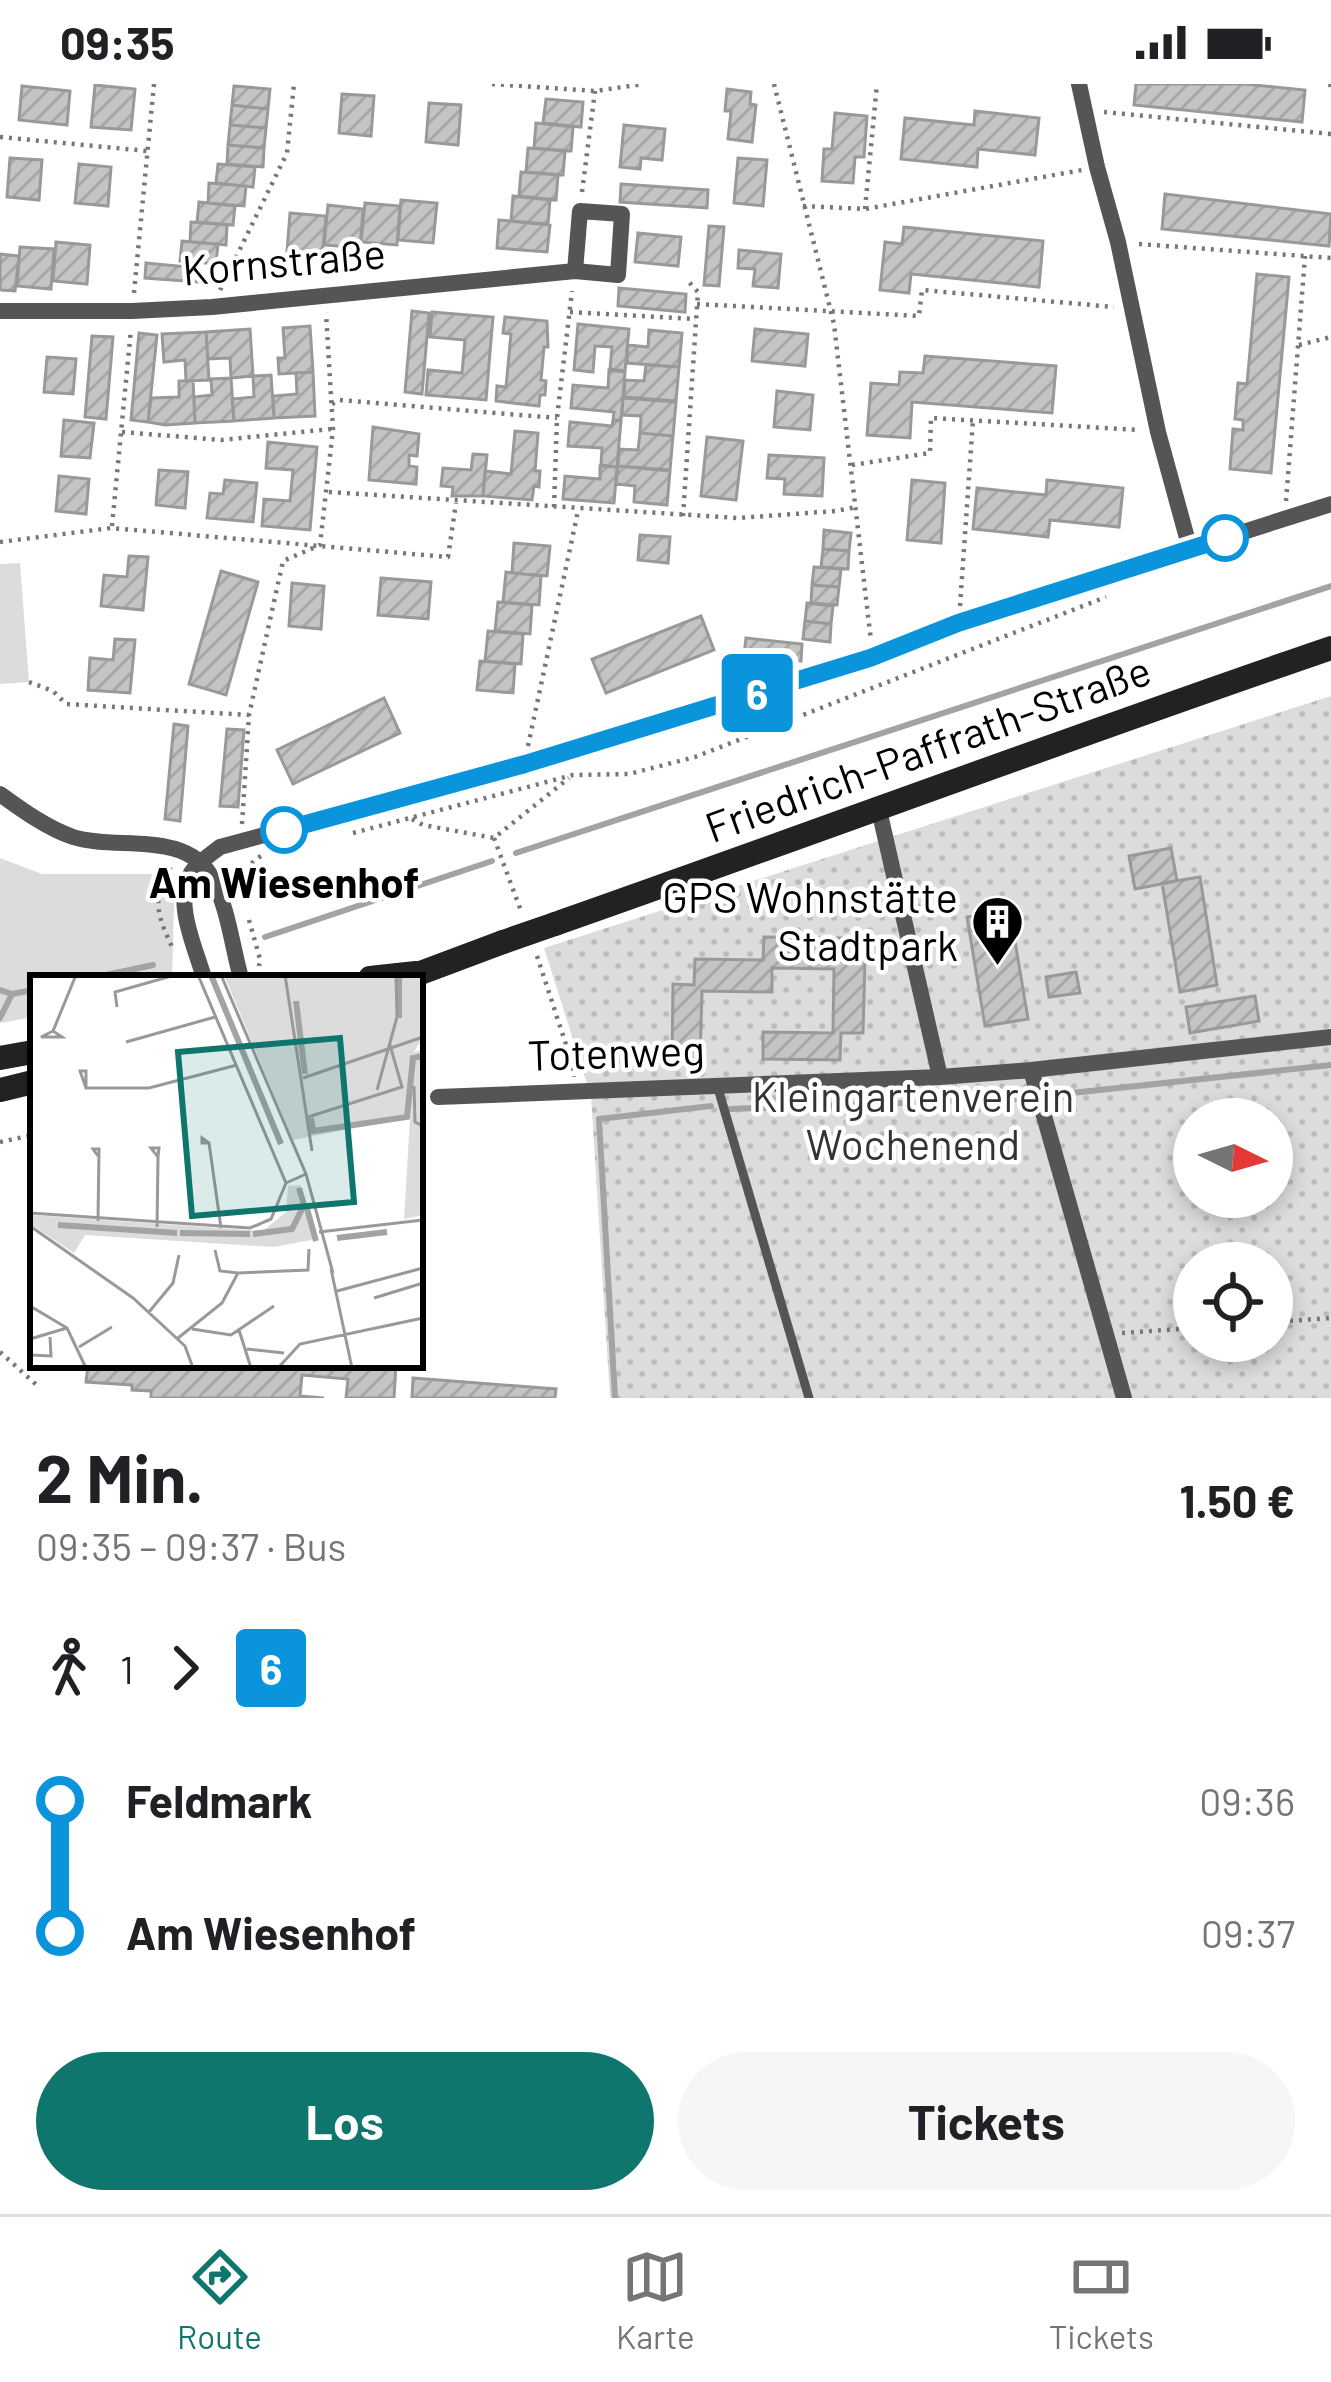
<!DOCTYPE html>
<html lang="de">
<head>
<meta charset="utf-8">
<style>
	:root { --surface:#fff; --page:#f6f6f6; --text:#202124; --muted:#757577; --line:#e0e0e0; --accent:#0f766e }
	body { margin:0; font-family:Barlow,sans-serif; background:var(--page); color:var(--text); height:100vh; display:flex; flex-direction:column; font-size:45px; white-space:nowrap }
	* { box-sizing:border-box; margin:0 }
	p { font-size:39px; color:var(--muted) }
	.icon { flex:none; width:66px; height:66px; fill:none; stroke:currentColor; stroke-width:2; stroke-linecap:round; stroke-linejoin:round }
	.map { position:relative; height:1314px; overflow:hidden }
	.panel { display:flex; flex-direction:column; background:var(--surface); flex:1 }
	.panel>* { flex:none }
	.badge { padding:0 24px; border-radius:9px; font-size:42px; line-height:78px }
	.needle { width:78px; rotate:95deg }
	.buttons { position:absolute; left:1173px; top:1014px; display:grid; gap:24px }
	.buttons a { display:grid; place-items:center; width:120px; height:120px; border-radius:50%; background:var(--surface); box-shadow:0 6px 18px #0003; font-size:60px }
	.map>.badge { position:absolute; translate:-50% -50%; box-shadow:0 0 0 6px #fff }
	.legs { display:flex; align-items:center; gap:18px; height:132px; padding:0 36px; font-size:39px }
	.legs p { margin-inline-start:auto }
	.summary { display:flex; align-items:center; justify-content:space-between; height:204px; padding:0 36px }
	h1 { font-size:66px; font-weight:700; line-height:90px }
	.action { display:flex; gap:24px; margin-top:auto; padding:24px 36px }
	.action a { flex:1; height:138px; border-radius:72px; background:var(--accent); color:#fff; font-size:48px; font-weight:700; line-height:138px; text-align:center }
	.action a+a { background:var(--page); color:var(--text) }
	ul { padding:0 36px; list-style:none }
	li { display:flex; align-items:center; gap:42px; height:132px; font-size:45px }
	li i { display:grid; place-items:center; width:18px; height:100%; margin:0 15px; background:currentColor }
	li i::after { content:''; width:30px; height:30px; margin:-15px; border:9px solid; border-radius:50%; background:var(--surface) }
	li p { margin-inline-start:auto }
	li:first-child i { background:linear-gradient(#0000 50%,currentColor 0) }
	li:last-child i { background:linear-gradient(currentColor 50%,#0000 0) }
	.status { display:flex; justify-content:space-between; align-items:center; height:84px; padding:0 60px; background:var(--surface); direction:ltr }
	.status svg { height:33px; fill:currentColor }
	.menu { display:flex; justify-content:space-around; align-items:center; height:168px; border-top:3px solid var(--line); background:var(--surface); font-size:33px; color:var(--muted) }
	.menu a { display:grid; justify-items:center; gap:6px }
	.menu .active { color:var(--accent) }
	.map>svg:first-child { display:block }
</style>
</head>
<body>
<div class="status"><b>09:35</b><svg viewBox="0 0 49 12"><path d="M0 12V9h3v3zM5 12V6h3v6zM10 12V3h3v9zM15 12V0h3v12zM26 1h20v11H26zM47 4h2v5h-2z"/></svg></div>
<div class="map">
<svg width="1331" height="1314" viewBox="0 0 1331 1314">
	<defs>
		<pattern id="garden-dots" width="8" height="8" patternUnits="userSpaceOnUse" patternTransform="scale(3)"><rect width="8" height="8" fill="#dcdcdc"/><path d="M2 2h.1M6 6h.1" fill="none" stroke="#bbb" stroke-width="1.8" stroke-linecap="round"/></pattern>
		<pattern id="building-hatch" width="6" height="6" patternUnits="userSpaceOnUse" patternTransform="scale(3)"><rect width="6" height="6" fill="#c4c4c4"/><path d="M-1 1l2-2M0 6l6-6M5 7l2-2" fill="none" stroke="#a7a7a7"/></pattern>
	</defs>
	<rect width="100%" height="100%" fill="#fff"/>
	<path fill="#dcdcdc" d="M20,479L29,598L0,600V480Z
		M0,774L42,790H175L172,892L170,894H33V933L0,939Z"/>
	<path fill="url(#garden-dots)" fill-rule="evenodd" d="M1331,612V1314H610L591,1012L544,864ZM1194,1035H1272V1113H1194ZM1194,1179H1272V1257H1194Z"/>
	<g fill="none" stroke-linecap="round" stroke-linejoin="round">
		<path stroke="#a3a3a3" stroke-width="6" d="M516,769L1331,502
			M265,853L492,777
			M92,894L153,881
			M0,906L12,910L33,906
			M0,934L12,910
			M1053,1011L1331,981
			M730,1025L1019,1015
			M615,1314L599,1035L711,1022"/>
	</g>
	<path fill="url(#building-hatch)" stroke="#999" stroke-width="3" d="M1136,0H1244L1305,6L1302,38L1134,21Z
		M95,1L135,5L131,46L91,43Z
		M22,2L70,7L67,41L19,36Z
		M234,2L270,5L268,25L232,21Z
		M727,5L751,8L750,20L756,21L752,58L728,55L731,27H725Z
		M342,10L374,12L371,52L339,49Z
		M546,15L583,18L581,43L543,39Z
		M429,19L461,21L458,61L426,58Z
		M232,21L268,25L266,44L230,41Z
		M975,27L1039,34L1035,71L978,65L977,83L901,75L905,34L974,41Z
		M835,29L867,32L864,73H855L853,99L822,97L824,65H832Z
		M536,39L573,43L571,67L534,64Z
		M230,41L266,44L264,64L228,61Z
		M624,41L665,45L662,76L641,74L640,85L620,83Z
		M228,61L264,64L263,83L227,80Z
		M528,64L565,67L563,91L526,88Z
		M10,74L42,76L39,116L7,113Z
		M738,74L767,76L763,122L734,119Z
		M79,80L111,83L108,122L75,119Z
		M218,80L255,83L253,103L216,99Z
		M521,88L558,91L556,116L519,112Z
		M209,99L246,102L244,122L208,119Z
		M621,100L708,106L707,124L620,118Z
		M1165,110L1331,130L1329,162L1162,145Z
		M513,112L550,116L548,140L511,137Z
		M401,116L437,119L433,159L398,156Z
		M199,118L235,122L233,141L197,138Z
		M365,119L400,122L397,161L361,158Z
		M328,121L363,125L360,164L324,161Z
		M290,129L326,132L322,172L287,168Z
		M499,136L550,141L547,168L497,164Z
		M191,138L227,141L226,161L190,158Z
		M709,142L724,143L719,202L704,201Z
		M904,143L1043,157L1039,203L911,190L909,209L880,206L885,158L902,160Z
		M638,149L681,153L678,182L635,178Z
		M182,157L218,160L216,180L180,177Z
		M56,158L90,161L87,200L53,197Z
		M20,163L54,165L51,205L17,202Z
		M739,166L781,170L778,204L753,202L755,185L738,184Z
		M0,170L19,172L15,207L0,206Z
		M146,179L199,184L198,198L145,194Z
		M1257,190L1289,193L1271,389L1230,385L1233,345L1243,346V336L1235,335L1238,299L1247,300Z
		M619,204L686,210L685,228L618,222Z
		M412,227L429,229L422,310L405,308Z
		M432,228L493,233L486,316L426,311L428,286L462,289L465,256L430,253Z
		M505,233L547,237L548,263H544L541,296L546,297L545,311H540L539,322L496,317L497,302L506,303L511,250L503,249Z
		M578,240L629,245L625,287L610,285L612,263L595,262L593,288L574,286Z
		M310,242L313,288L279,290L278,274H285L283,244Z
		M250,245L253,292L231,294L230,274L208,275L206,248Z
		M755,245L808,250L805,282L752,277Z
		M649,246L682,249L679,283L627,279L628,261L648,263Z
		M206,248L209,296L186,297L185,276L164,278L162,250Z
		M139,249L157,251L148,338L131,336Z
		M92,252L113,253L106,335L85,333Z
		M925,272L1056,282L1052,329L912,318L910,354L867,351L871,299L899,301L900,288L923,289Z
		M47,273L76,275L73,310L44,308Z
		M646,281L679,283L676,317L624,313L625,296L644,297Z
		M609,286L625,288L621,337L613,336L614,328L571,324L573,301L608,304Z
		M313,288L315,332L274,334L273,312L297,310L296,289Z
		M271,291L274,334L234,337L232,315L254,313L253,292Z
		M231,294L234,337L195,339L194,313L212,311L211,295Z
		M179,297H193L195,339L165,341L148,338L151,314L179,313Z
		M777,307L813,311L810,346L774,343Z
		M623,314L676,318L673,352L640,349L641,332L622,331Z
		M64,336L94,339L90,374L61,372Z
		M613,336L621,337L617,383L601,381L602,364L568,362L570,338L612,342Z
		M373,343L419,350L417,372L409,371V382L417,383L416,400L369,396Z
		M515,347L538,349L535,387H540L539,403L534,402L532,416L483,412L485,387L511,390Z
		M640,349L673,352L670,386L618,382L619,365L638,366Z
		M707,353L743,357L736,416L701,412Z
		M268,358L317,363L310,446L262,442L264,415L290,417L293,386L266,384Z
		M473,370L487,371L483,412H452L453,403L441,402L443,384L471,386Z
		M769,371L824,374L822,412L784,410L785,395L767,394Z
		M600,382L617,383L614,419L563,415L565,392L600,395Z
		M618,382L670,387L667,421L634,418L635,402L616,400Z
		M159,386L188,388L185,424L156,421Z
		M59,392L89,395L86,430L56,427Z
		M225,396L257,399L253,438L207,434L210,409L223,410Z
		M912,396L945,399L941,459L907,456Z
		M1047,396L1123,404L1119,443L1050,436L1048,453L973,445L977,404L1046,411Z
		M824,446L851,449L849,467L823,465Z
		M640,451L670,453L668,479L638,476Z
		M514,459L550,462L547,492L512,489Z
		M823,465L849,467L848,485L821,483Z
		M129,472L148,473L143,526L101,522L104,491L127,493Z
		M814,483L841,485L839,503L812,501Z
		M221,487L258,498L226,611L189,600Z
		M506,488L541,492L539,521L503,518Z
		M381,494L431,498L428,535L378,531Z
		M292,499L324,502L321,545L289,542Z
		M812,501L839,503L837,521L811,519Z
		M498,518L532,521L530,550L495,547Z
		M807,519L833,522L831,540L805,537Z
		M701,532L714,566L606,609L592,575Z
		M805,537L831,540L830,558L803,555Z
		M488,547L523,550L521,580L485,577Z
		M746,554L802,560L801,577L744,571Z
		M115,555L135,556L130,609L88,606L90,574L113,576Z
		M480,577L515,580L513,609L477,606Z
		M384,614L400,649L293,700L277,666Z
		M174,640L188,642L180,737L165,735Z
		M227,645L244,646L238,723L220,722Z
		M1171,764L1177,797L1135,805L1129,772Z
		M1200,793L1217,901L1180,908L1162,799Z
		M1010,827L1028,935L985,942L967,833Z
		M764,853L841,854V875L865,876L863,949H841L840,976L763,975V948L833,949L834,885L772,884V908L702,907L700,975H672L673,900L694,901L695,875L763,876Z
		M1076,888L1080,909L1049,913L1046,893Z
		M1255,912L1259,937L1190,949L1186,923Z
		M88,1281H396L394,1314H346L348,1295L302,1291L300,1312L324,1314H151V1307L132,1306V1301L86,1298Z
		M413,1294L556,1305L555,1314H412Z"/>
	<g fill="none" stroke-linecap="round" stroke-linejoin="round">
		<path stroke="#777" stroke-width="4.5" stroke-dasharray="3 6" stroke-linecap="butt" d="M492,0L595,7L644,0
			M774,0L834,240L871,557
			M1330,0L1331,4
			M1104,28L1331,50
			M0,53L147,67
			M582,108L595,7
			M803,122L865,125L1082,86
			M865,125L877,0
			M1139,160L1331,174
			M220,206L287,69L294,0
			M134,209L154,0
			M697,220L919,232L922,206L1114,223
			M570,228L696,235
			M1299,261L1331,253
			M332,320L339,316L557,334
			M122,348L221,356L331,345
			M852,381L930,369L931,334L1140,346
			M329,408L738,434L836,427L856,423
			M1286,417L1305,172
			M554,423L557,334L572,207
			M683,432L698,208L689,198
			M112,442L131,245
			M0,458L111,444L448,473L456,419
			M960,522L973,336
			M29,598L53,607L66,620L249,631
			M528,662L578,427
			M412,735L423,741L494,754L569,694
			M242,740L249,631L283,477L320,461L333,345L326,229
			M353,749L573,691L629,690L695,673L1106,513
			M494,754L521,827
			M171,783C149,815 159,835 174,867
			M243,813C239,797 246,781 261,772
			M249,836L260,875L259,882
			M537,872L572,979L574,993
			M0,1058L33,1051
			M1272,1238L1331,1234
			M1122,1249L1194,1244
			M0,1268L40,1304"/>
		<path stroke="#555" stroke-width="9" d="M717,1001L809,1314"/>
		<path stroke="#555" stroke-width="16" d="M1079,0L1097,83L1118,158L1158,348L1190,465
			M0,227H132L212,223L575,187L618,191L622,130L580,127L575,187
			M0,710C22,726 47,744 73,753C117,767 186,745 212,794C228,823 232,862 241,894
			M879,726L940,993
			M204,894C196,865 173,818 191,789C197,779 210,771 220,763L525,680L870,575L958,539L1331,420
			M1031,986L1124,1314
			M438,1013L940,993L1031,986L1331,953"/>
		<path stroke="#222" stroke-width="24" d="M555,840C814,749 1071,653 1331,564
			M370,894L416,889
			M407,894L503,858
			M0,974L33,968
			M0,1006L33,998"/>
		<path stroke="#222" stroke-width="24" d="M503,858L555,840"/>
	</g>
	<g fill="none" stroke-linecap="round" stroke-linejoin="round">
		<defs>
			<path id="line-1" d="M284,746L525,680L870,574L958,539L1225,454"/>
		</defs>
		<use href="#line-1" stroke="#fff" stroke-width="27"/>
		<use href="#line-1" stroke="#0994dc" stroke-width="18"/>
	</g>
	<defs>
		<symbol id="building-pin" viewBox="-11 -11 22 30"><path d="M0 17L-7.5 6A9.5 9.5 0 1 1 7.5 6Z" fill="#000" stroke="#fff"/><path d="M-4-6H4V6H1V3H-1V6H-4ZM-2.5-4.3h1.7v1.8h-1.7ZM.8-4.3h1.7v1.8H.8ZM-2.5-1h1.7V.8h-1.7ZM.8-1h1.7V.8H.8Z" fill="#fff"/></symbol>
	</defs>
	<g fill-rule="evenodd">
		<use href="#building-pin" x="968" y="808" width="59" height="81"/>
	</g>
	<g fill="#fff" stroke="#0994dc" stroke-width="6">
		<circle cx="1225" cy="454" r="21"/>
		<circle cx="284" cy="746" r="21"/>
	</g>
	<g text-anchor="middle" stroke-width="9" stroke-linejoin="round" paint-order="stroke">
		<g font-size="42" fill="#000" stroke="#fff">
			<text transform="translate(284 178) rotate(-5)" y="15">Kornstraße</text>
			<text transform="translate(928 665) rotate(-20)" y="15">Friedrich-Paffrath-Straße</text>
			<text transform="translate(616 969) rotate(-2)" y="15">Totenweg</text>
		</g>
		<g font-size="42" font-weight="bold" fill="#000" stroke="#fff">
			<text x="284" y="814">Am Wiesenhof</text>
		</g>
		<g font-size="42" fill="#000" stroke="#fff" text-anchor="end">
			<text x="958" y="829">GPS Wohnstätte<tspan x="958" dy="48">Stadtpark</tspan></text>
		</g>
		<g font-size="42" fill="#333" stroke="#fff">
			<text x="913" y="1028">Kleingartenverein<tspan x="913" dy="48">Wochenend</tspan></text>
		</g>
	</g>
	<g transform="translate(30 891)">
		<rect width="393" height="393" fill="#fff"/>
		<path d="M393,75V240L374,244L384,77ZM270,210L287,264L243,272L55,260L44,278L0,249L2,240L233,256L256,237L258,211Z" fill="#dcdcdc"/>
		<path d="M194,0H393V62L384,77L377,143L263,165Z" fill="#dcdcdc"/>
		<path fill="none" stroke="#a3a3a3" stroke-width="6" d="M181,0L251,169M369,0V43M266,26L275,99M281,143L283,156L377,142L383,83L393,81M276,230L286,266M28,250L147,258M150,258L220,259M223,259L262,254L274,230L269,213M307,263L357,257"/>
		<path fill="none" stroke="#999" stroke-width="3" d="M168,0L256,208M191,0L276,199L303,298M255,0L282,176M87,32L85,17L145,0M23,56L32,62H11L23,56L46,0M96,67L185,42M273,103L393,62M384,111L385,147L393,151M56,113L50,96H56V113H119L207,90M347,115L367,42L366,0M278,142L372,112L360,70M179,168L172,163V168H179L191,253M0,238L220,253L241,244L256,208L276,199M68,246L69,174H63L68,181M0,251L103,323L155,371L163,393M127,252L128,182L121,173H129L128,182M289,257L393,245M185,275L190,296L208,298L278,295L279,274M301,294L322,393M307,316L393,293M344,323L393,308M0,331L37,353L56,393M119,337L143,308L149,280M162,354L201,360L244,331M209,355L221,393M148,363L192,328L208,298M0,364L37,353M49,372L82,352M217,374L254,378M0,380L21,381L20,362M248,393L270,369L393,343"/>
		<path fill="#0f766e" fill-opacity="0.15" stroke="#0f766e" stroke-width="6" d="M310,63L324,227L162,241L148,77Z"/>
		<rect width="393" height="393" fill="none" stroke="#000" stroke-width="6"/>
	</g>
</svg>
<div class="buttons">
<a><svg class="needle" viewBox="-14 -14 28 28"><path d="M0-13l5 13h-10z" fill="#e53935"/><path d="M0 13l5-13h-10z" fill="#757577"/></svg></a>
<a><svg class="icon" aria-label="locate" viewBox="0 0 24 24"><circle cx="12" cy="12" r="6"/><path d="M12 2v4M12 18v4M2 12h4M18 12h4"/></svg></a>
</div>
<b class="badge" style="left:757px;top:609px;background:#0994dc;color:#fff">6</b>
</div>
<section class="panel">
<div class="summary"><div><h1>2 Min.</h1><p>09:35 – 09:37 · Bus</p></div><b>1.50 €</b></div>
<div class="legs"><svg class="icon" aria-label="walk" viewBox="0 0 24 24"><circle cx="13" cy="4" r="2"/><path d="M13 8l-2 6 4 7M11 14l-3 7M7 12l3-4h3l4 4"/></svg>1<svg class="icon" aria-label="forward" viewBox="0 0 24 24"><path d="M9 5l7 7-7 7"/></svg><b class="badge" style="background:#0994dc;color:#fff">6</b></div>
<ul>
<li><i style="color:#0994dc"></i><b>Feldmark</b><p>09:36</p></li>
<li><i style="color:#0994dc"></i><b>Am Wiesenhof</b><p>09:37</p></li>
</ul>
<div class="action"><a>Los</a><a>Tickets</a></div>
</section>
<nav class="menu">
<a class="active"><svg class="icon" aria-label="directions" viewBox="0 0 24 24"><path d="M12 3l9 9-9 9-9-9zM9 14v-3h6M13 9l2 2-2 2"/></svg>Route</a>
<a><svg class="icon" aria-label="map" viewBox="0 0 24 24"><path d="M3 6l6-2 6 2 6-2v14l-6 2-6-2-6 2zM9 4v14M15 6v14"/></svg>Karte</a>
<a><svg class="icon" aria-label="tickets" viewBox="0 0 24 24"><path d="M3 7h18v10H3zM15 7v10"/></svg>Tickets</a>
</nav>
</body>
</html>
